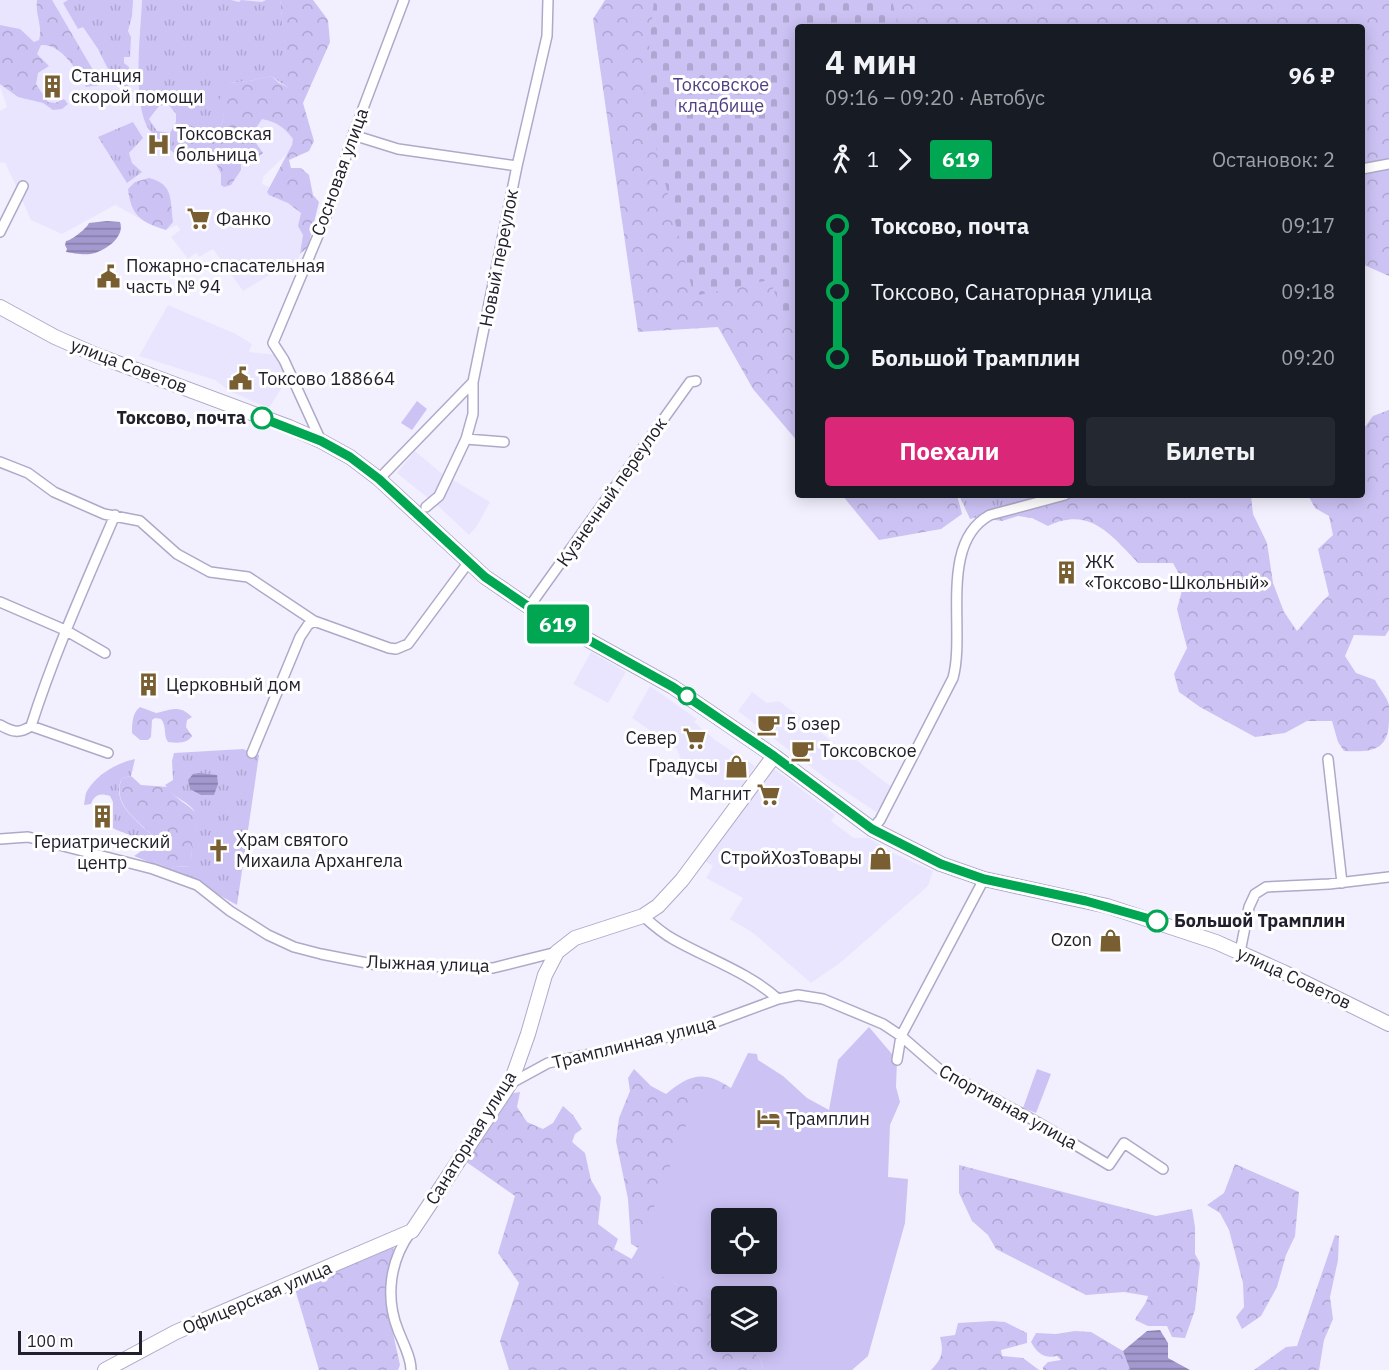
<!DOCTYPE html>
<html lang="ru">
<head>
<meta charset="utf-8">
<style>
	:root { --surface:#171b24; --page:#242831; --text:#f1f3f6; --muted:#9ea1a6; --accent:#db2777 }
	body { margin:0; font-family:"IBM Plex Sans",sans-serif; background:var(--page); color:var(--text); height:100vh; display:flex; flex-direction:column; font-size:22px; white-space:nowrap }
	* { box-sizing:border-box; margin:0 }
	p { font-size:20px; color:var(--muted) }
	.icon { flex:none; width:33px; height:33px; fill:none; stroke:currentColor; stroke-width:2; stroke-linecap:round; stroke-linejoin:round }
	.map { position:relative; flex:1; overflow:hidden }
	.panel { position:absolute; left:795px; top:24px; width:570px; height:474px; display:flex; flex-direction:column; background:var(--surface); border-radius:6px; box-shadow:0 3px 15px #0003 }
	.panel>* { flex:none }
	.badge { padding:0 12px; border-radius:4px; font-size:21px; line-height:39px }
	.controls { position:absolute; left:711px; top:1208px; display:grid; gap:12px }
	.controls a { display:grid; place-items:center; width:66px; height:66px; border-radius:6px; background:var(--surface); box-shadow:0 3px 15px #0003; font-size:30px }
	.scale { position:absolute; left:18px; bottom:15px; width:124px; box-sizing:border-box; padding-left:6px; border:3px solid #22202c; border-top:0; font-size:16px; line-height:21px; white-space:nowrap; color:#22202c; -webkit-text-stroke:4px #fff; paint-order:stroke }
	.map>.badge { position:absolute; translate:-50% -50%; box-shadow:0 0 0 3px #fff }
	.legs { display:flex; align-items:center; gap:9px; height:66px; padding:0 30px; font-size:20px }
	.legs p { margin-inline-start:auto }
	.summary { display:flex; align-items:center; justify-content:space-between; height:102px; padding:0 30px }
	h1 { font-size:33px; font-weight:700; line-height:45px }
	.button { display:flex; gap:12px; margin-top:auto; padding:12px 30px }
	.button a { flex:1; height:69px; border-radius:6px; background:var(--accent); color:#fff; font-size:24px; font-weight:700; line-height:69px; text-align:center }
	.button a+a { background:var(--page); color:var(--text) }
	ul { padding:0 30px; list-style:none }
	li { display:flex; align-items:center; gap:21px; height:66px; font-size:22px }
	li i { display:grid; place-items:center; width:9px; height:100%; margin:0 8px; background:currentColor }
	li i::after { content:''; width:15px; height:15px; margin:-8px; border:4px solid; border-radius:50%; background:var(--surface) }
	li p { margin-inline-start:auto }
	li:first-child i { background:linear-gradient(#0000 50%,currentColor 0) }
	li:last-child i { background:linear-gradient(currentColor 50%,#0000 0) }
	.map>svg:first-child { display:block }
</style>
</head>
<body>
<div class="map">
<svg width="1389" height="1370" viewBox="0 0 1389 1370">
	<defs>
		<pattern id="grass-tufts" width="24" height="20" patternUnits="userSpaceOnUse" patternTransform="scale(1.5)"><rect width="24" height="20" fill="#ccc2f4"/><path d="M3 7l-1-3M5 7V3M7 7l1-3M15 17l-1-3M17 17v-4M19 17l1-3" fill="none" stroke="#afa6d1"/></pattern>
		<pattern id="forest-crowns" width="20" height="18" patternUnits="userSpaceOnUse" patternTransform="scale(1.5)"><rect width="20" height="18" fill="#ccc2f4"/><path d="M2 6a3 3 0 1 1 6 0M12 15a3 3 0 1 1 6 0" fill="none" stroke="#afa6d1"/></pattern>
		<pattern id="cemetery-stones" width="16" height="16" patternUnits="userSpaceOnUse" patternTransform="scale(1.5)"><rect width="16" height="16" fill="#ccc2f4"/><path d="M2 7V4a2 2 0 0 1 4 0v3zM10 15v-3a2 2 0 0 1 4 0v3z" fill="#afa6d1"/></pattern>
		<pattern id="water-rules" width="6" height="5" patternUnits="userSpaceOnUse" patternTransform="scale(1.5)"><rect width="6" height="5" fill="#a499ce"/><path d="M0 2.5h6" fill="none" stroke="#857ca7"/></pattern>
	</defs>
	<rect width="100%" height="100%" fill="#f2f0fe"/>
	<path fill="#eae5fe" d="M0,0H280L295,146L263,177L262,184L315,206L297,264L275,272L243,291L213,249L199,257L196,253L188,259L171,237L180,230L177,225L166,230L153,226L115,205L62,234L31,220L5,162L0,163V111L7,107L0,86Z
		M168,305L236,334L252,344L249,352L278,355L289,376L269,408L229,391L215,380L139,356Z
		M415,451L440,472L490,502L477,526L469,535L438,506L397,473Z
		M591,652L626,672L608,703L573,684Z
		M650,686L697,719L694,722L715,740L755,766L734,798L686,773L677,749L632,718Z
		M752,692L767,703L779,701L893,788L876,812L828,780L738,711Z
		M772,767L835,815L831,821L854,838H869L895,854L933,871L928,886L840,963L811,983L753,933L730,919L743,898L706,878L713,866L701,859Z"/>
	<path fill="url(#grass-tufts)" d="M68,0H133L132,16L128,31L131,37L130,57H124V63L129,67L128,94H126L108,69L98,49L83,27L78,29L63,3Z
		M142,0H231L239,2L241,0L262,2L266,0H280L290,89L271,76L249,81L229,83L222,124C214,129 203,135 193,131C186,128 184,123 176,122V114L168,104L159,106L149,119L157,131L170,133L175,143L185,151L174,153C166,146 157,139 150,131C131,105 141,32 142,0Z
		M133,122L143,138L129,153L132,163L142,172L127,183L98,137Z
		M959,495H1066L1056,499L970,519Z
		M243,749L259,755L237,905L186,877L134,856C162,840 121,834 113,828V802L110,796C100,793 95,794 91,804L84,805C85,801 85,794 87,791C97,774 117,763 135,759L131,776L122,778C110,804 138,821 153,836L152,855L155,862L172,870L174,866L190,867C192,858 191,851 192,843C193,836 197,830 197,824C200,809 184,802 174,795C170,792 169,788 165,785L173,780L172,761L174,753Z"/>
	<path fill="url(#forest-crowns)" d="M37,0H52L100,82L99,85L86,87C78,71 61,43 41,45L37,54L49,66L38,73L36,84L48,102L55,103L64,99L68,104L62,109L53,110L43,103L18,97L0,84V25L20,29L34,42L39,40C43,25 35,16 37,0Z
		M280,0H313L328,20L330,42L303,103L314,141L309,151L289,160L291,168H301L309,175L313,195L319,202L308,247L300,254L303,235L298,226L301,213L288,203L269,195L267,192L292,145L293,139C284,127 277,122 262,119L251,136L263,153L259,156L248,153L241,160V170L231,185L224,187L221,185V174L208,147L202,152L195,164L174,143L170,133L176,122C184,123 186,127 193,131C203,135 214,129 222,124L224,111L219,100L229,83L249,81L271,76L279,83L289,88Z
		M605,0H1389V276L1362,264V27H798V442L753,389L718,327L638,332L593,19Z
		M149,178C174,184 170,200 173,222L166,230C141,222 131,216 128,189L135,182Z
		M1389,410V630L1385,636L1354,635L1345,656L1356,673L1375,680C1379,688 1387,697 1389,705C1389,709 1389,715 1389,719C1389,752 1371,752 1344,751L1338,742L1332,721H1307L1285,733L1255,737L1200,707L1179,692L1174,674L1187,648L1177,609L1184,583L1173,563H1138C1111,535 1090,506 1048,526L1032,518L1018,516L1002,521L987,519L978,527L962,514L941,529L879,540L842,495H957L962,514L978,527L987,518L1017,509L1016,495H1251L1253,514L1267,543L1273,583L1284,612L1297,631C1308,619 1317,606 1329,595L1318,549L1333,535L1329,516L1315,508L1308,495H1362V431L1373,416Z
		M140,707L156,713C171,710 179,704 192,717L187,720L186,727L192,736C187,744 177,743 168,742C163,735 167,726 161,719L155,718L152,720L151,737L148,740H140L132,733C132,724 132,713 140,707Z
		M131,776L141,785L168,787C174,799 189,804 198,815V823L192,845L191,867L174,866L172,870L155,862L151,855L153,836C138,820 111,805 122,778Z
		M634,1069L651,1086L666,1094C690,1074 704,1070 731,1088L647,1253L631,1244L628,1199L616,1141L619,1118L630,1091L628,1078Z
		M520,1092L517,1107L527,1122L543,1129L553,1123L563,1106L573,1115L582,1129L575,1134L572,1142L585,1153L591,1180L601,1197L598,1224L618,1239L614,1249L676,1284L696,1290L718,1302L721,1307L722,1341H747L761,1361L763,1370H509L500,1341L519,1283L498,1253L515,1196L465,1161L509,1094Z
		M1235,1164L1299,1192L1295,1236L1286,1255L1277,1287L1261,1316L1242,1329L1236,1317L1244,1307L1243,1283L1229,1230L1220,1213L1207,1205L1224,1193Z
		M959,1165L1156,1216L1192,1209L1195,1227V1254L1200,1263L1195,1310L1185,1338L1172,1337L1167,1326H1148L1135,1320C1139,1310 1146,1306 1148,1296L1124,1292L1086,1295L996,1249L988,1235L972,1221L959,1193Z
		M1335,1235L1339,1236L1338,1260L1330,1297L1333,1319L1324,1340L1319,1370H1254L1286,1347L1297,1346Z
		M394,1245L385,1297L400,1365L398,1370H319L295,1289Z
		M992,1321L1005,1322L1027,1333V1343L1001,1350L1002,1356L1023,1358L1039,1370H931C942,1359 944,1352 940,1337L955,1335L958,1323Z
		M1075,1331L1091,1332L1123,1351L1130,1370H1043V1367L1048,1362L1061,1360L1057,1356C1044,1359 1037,1353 1031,1342L1036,1333L1056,1334Z"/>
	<path fill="url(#cemetery-stones)" d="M654,0H892L898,27H798V343L769,280L694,296L644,100Z"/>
	<path fill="#ccc2f4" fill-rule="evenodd" d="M417,401L427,409L412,430L401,423Z
		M869,1027L897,1060L896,1087L900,1102L890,1125L888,1177L908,1179L905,1223L868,1356L852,1370H763L761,1361L747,1341H766V1296H722L721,1307C710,1293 690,1291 674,1283C660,1276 646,1267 631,1260L638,1248L699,1092L731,1088L748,1053L757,1054L758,1060L783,1076L807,1098L829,1110L838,1060ZM722,1218H766V1263H722Z
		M1037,1069L1051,1074L1036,1113L1023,1108Z"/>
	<path fill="url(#water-rules)" d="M107,221L120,222C125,236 108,249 95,253C86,256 73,253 66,252L67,249L65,245L66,241C72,240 87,228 89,223Z
		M199,773L217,775L218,784L214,795H201L190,789L188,780L193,774Z
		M1160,1330L1168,1343V1358L1190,1370H1130L1123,1351L1147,1331Z"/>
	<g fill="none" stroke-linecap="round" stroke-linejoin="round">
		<defs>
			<path id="street" d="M353,135L398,149L517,166
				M1362,169L1389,164
				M0,232L23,186
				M473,382V414L466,439L504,442
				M321,441L284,360L273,343L330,207L353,135L404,0
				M0,462L28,473L54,492L104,514L140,521L177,554L210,572L248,577L314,621L389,648L396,649L408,644L468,563
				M379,479L473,382L517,166L547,36L548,0
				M426,507L439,496L466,439
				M0,602L65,630L105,653
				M529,607L690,382L696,381
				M0,725C12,732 19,734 31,726L108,753
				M31,726C54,654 85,585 115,515
				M252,753L300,637L308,625L314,621
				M1328,759L1342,883
				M872,829L880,820L953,678C966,631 938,543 990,515L1065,495
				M0,839L28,837L153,869L197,885L230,911L268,935L294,947L321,954L377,965L493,968L557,952
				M1240,952L1249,907L1255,894L1266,887L1329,884L1389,877
				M778,999L798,995L823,999L883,1024L901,1036L939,1069L1037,1122L1109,1165L1124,1143L1163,1169
				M897,1060L901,1036L984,879
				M511,1082L515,1081L548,1063L686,1033L778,999C748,972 708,959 673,939C662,933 652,924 643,916
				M410,1233C390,1261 385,1297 398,1330C403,1343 411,1357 411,1370"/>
			<path id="secondary" d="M0,307L55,337L96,355L289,427L321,441L350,457L379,479L485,577L529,607L673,687L774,756L872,829L941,864L984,879L1107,906L1216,942L1283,972L1389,1024
				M105,1370L176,1332L412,1231L511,1082L528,1034L545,975L557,952L575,938L643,916L658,906L682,880L774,756"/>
		</defs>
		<use href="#street" stroke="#afa9c9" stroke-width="12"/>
		<use href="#secondary" stroke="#afa9c9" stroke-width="16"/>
		<use href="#street" stroke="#fff" stroke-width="9"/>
		<use href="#secondary" stroke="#fff" stroke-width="14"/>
	</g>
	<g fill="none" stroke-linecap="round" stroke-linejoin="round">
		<defs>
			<path id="line-1" d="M262,418L321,441L350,457L379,479L485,577L529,607L673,687L774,756L872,829L941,864L984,879L1086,901L1157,921"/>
		</defs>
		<use href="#line-1" stroke="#fff" stroke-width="14"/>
		<use href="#line-1" stroke="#00a651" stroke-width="9"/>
	</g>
	<defs>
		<symbol id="building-bare" viewBox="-9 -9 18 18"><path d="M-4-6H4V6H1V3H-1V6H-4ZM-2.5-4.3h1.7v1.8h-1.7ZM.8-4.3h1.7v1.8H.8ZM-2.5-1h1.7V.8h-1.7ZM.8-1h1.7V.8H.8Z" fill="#785e30" stroke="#fff" stroke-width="2.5" paint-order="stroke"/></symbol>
		<symbol id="hospital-bare" viewBox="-9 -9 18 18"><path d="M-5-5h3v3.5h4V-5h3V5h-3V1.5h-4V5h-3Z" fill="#785e30" stroke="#fff" stroke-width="2.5" paint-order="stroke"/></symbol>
		<symbol id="supermarket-bare" viewBox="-9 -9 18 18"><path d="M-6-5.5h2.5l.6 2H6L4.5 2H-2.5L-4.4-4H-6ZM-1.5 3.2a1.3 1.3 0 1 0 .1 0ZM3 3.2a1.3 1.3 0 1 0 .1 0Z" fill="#785e30" stroke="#fff" stroke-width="2.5" paint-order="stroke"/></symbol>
		<symbol id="civic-bare" viewBox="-9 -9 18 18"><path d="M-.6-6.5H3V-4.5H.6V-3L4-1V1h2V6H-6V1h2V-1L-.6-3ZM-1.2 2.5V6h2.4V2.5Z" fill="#785e30" stroke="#fff" stroke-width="2.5" paint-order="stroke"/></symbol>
		<symbol id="cafe-bare" viewBox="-9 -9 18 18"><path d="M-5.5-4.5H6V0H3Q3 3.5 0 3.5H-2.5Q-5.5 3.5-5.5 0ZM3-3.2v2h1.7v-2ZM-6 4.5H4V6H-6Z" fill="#785e30" stroke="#fff" stroke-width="2.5" paint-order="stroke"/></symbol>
		<symbol id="shop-bare" viewBox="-9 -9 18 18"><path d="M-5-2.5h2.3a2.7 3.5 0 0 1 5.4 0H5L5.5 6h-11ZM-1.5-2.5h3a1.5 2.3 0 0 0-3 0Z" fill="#785e30" stroke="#fff" stroke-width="2.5" paint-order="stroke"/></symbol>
		<symbol id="church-bare" viewBox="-9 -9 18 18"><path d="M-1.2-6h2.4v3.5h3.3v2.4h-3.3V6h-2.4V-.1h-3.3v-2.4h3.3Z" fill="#785e30" stroke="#fff" stroke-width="2.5" paint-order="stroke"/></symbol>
		<symbol id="hotel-bare" viewBox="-9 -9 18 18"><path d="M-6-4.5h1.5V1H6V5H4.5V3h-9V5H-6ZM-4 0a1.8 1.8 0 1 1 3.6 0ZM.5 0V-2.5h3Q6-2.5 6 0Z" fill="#785e30" stroke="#fff" stroke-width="2.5" paint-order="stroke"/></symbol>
	</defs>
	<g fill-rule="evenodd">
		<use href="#building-bare" x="36" y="70" width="33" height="33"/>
		<use href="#hospital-bare" x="142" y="128" width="33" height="33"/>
		<use href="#supermarket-bare" x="182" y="202" width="33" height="33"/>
		<use href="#civic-bare" x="92" y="260" width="33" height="33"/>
		<use href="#civic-bare" x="224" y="362" width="33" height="33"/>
		<use href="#building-bare" x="1050" y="556" width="33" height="33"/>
		<use href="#building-bare" x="132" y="668" width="33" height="33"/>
		<use href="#cafe-bare" x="752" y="708" width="33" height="33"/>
		<use href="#supermarket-bare" x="678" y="722" width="33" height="33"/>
		<use href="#cafe-bare" x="786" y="734" width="33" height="33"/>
		<use href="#shop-bare" x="720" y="750" width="33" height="33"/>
		<use href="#supermarket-bare" x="752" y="778" width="33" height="33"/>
		<use href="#building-bare" x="86" y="800" width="33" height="33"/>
		<use href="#church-bare" x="202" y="834" width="33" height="33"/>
		<use href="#shop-bare" x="864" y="842" width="33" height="33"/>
		<use href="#shop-bare" x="1094" y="924" width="33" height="33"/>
		<use href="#hotel-bare" x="752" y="1102" width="33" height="33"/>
	</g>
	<g fill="#fff" stroke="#00a651" stroke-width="3">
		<circle cx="262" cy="418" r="10"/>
		<circle cx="687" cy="696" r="8"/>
		<circle cx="1157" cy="921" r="10"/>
	</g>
	<g text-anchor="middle" stroke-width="6" stroke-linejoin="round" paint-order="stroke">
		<g font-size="18" fill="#22202c" stroke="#fff" text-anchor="start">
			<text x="71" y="82">Станция<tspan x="71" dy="21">скорой помощи</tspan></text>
			<text x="176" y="140">Токсовская<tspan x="176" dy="21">больница</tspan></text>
			<text x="216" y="225">Фанко</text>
			<text x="126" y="272">Пожарно-спасательная<tspan x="126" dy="21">часть № 94</tspan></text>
			<text x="258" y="385">Токсово 188664</text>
			<text x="1085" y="568">ЖК<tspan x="1085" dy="21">«Токсово-Школьный»</tspan></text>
			<text x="166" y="691">Церковный дом</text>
			<text x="786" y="730">5 озер</text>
			<text x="677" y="744" text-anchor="end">Север</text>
			<text x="820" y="757">Токсовское</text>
			<text x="718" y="772" text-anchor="end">Градусы</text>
			<text x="751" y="800" text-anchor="end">Магнит</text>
			<text x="236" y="846">Храм святого<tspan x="236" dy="21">Михаила Архангела</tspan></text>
			<text x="102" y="848" text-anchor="middle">Гериатрический<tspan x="102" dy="21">центр</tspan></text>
			<text x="862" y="864" text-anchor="end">СтройХозТовары</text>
			<text x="1092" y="946" text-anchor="end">Ozon</text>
			<text x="786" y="1125">Трамплин</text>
		</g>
		<g font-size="18" fill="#513f81" stroke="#fff">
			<text x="721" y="91">Токсовское<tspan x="721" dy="21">кладбище</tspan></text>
		</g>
		<g font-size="18" fill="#22202c" stroke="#fff">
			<text transform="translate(340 172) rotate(-70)" y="6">Сосновая улица</text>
			<text transform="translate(499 258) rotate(-79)" y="6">Новый переулок</text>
			<text transform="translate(129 366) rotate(21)" y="6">улица Советов</text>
			<text transform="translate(612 492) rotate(-55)" y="6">Кузнечный переулок</text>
			<text transform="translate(428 964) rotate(2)" y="6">Лыжная улица</text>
			<text transform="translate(1294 978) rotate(25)" y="6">улица Советов</text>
			<text transform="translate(634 1043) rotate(-14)" y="6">Трамплинная улица</text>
			<text transform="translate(1008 1107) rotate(29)" y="6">Спортивная улица</text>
			<text transform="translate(471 1138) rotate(-58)" y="6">Санаторная улица</text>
			<text transform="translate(257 1298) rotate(-23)" y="6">Офицерская улица</text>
		</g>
		<g font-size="18" font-weight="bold" fill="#22202c" stroke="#fff" text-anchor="end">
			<text x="246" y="424">Токсово, почта</text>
			<text x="1174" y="927" text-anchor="start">Большой Трамплин</text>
		</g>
	</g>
</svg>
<div class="controls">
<a><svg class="icon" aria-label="locate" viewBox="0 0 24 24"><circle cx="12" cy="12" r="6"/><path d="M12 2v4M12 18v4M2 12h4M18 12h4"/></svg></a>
<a><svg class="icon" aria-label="layers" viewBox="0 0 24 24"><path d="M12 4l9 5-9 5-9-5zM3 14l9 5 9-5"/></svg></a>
</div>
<div class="scale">100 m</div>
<b class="badge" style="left:558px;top:624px;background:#00a651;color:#fff">619</b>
<section class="panel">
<div class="summary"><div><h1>4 мин</h1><p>09:16 – 09:20 · Автобус</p></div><b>96 ₽</b></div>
<div class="legs"><svg class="icon" aria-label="walk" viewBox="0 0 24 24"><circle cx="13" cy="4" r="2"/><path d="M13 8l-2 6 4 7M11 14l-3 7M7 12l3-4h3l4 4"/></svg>1<svg class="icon" aria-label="forward" viewBox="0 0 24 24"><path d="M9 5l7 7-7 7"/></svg><b class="badge" style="background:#00a651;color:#fff">619</b><p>Остановок: 2</p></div>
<ul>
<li><i style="color:#00a651"></i><b>Токсово, почта</b><p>09:17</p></li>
<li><i style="color:#00a651"></i><span>Токсово, Санаторная улица</span><p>09:18</p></li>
<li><i style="color:#00a651"></i><b>Большой Трамплин</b><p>09:20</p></li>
</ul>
<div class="button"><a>Поехали</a><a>Билеты</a></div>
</section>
</div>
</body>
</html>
